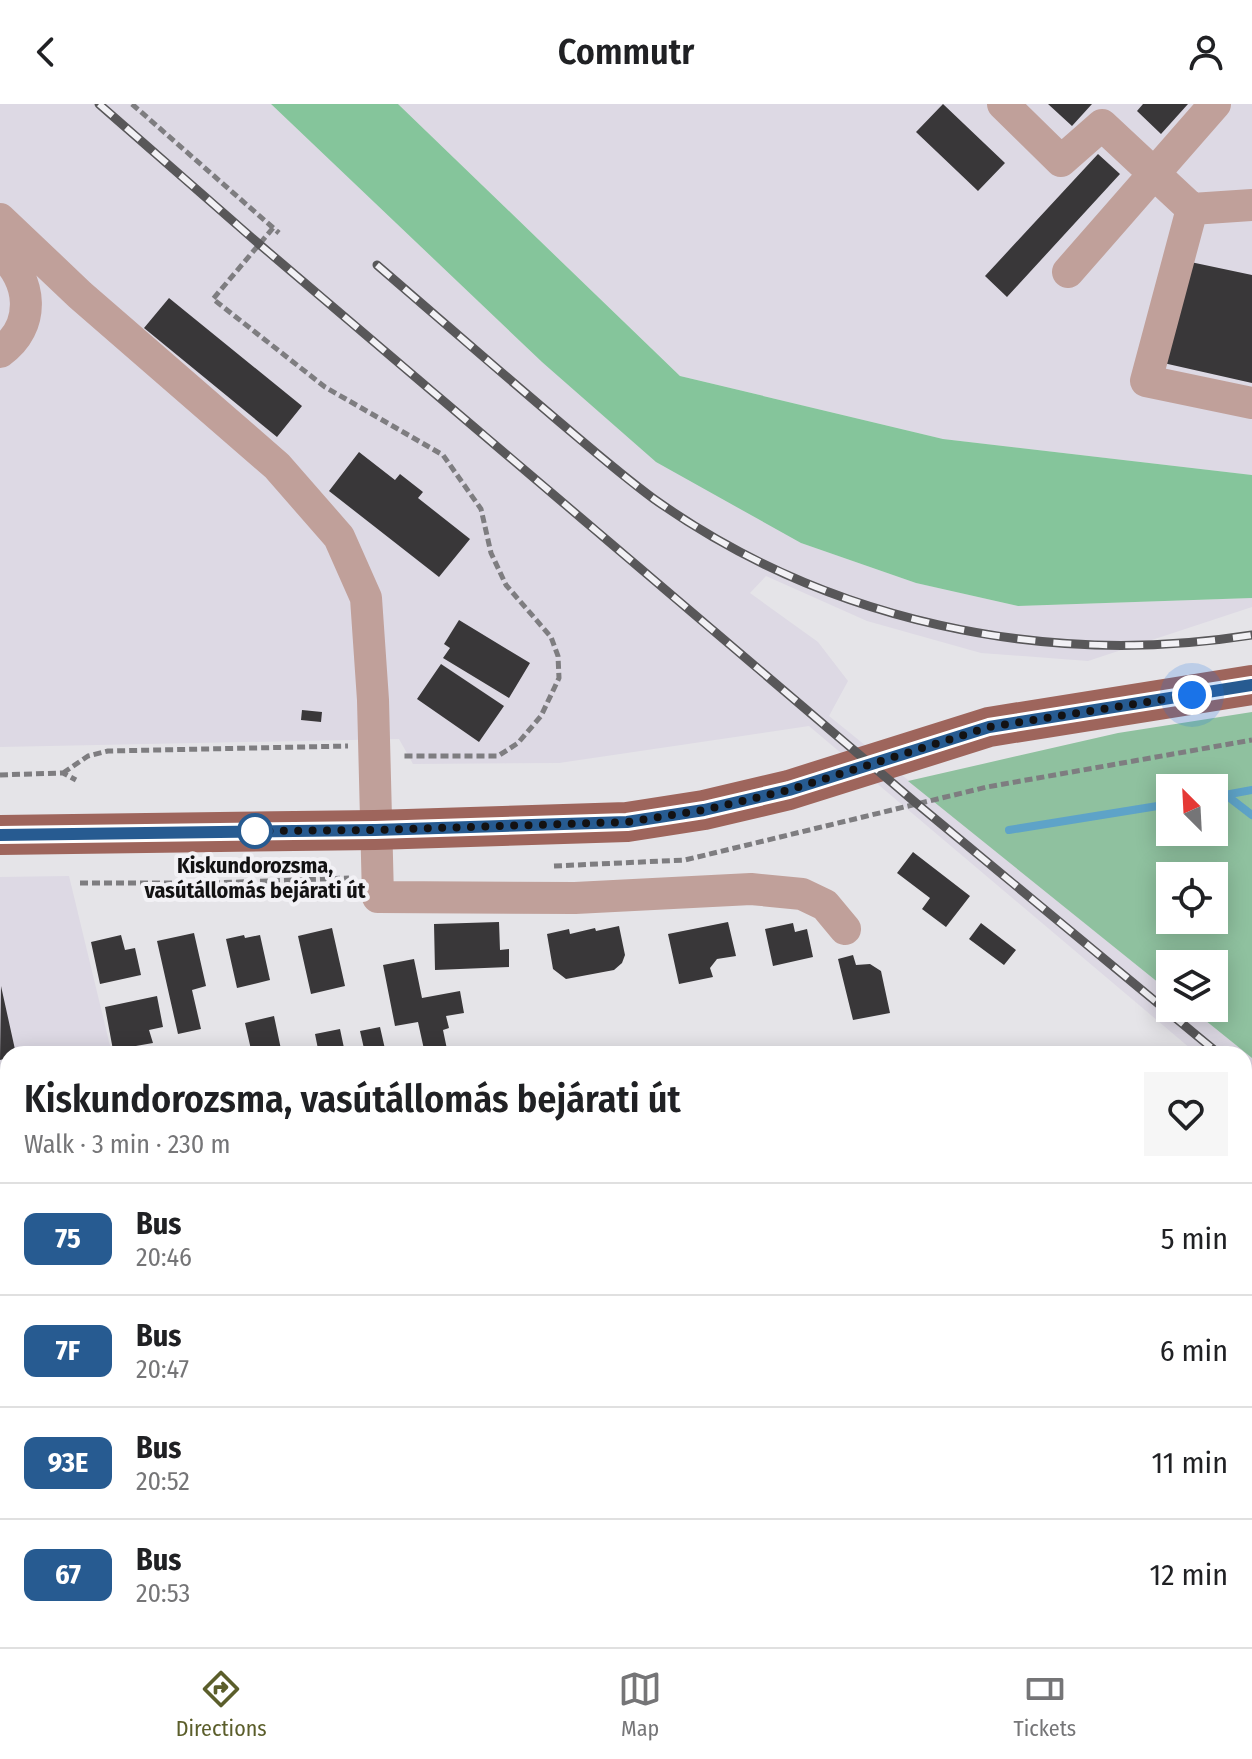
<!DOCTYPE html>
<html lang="en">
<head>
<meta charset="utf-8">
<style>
	:root { --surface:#fff; --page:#f6f6f6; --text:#202124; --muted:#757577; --line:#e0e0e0; --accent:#5b5e2b }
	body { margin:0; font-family:"Fira Sans Condensed",sans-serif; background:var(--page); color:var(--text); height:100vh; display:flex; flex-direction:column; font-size:30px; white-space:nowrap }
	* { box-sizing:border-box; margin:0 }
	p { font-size:26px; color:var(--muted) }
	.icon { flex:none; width:44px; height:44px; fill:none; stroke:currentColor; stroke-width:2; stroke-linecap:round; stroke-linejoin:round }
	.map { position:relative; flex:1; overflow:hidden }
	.panel { position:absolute; left:0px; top:942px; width:1252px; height:602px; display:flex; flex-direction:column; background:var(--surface); border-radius:24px 24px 0 0; box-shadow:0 4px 20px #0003 }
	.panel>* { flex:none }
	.badge { padding:0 16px; border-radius:12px; font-size:28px; line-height:52px }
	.needle { width:52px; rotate:336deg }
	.tools { position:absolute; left:1156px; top:670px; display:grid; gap:16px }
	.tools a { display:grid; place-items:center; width:72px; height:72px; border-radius:0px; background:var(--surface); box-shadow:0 4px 20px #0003; font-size:40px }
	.you { position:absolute; width:40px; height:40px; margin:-20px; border:6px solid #fff; border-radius:50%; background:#1a73e8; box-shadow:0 0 0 12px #1a73e833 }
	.map>.badge { position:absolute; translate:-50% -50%; box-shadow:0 0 0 4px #fff }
	.round { display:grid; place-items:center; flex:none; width:84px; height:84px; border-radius:0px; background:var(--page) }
	.overview { display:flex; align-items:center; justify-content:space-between; height:136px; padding:0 24px }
	h1 { font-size:38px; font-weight:600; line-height:60px }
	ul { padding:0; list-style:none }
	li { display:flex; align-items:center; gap:24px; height:112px; padding:0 24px; border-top:2px solid var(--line) }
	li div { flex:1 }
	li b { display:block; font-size:30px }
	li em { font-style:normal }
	li .badge { min-width:88px; font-weight:700; text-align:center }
	header { display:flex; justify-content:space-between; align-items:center; height:104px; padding:0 24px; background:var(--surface); font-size:36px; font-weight:600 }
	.tab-bar { display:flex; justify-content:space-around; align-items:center; height:112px; border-top:2px solid var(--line); background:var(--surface); font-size:22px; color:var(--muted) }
	.tab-bar a { display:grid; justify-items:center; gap:4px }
	.tab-bar .selected { color:var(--accent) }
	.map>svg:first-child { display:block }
</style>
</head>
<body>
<header><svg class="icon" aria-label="back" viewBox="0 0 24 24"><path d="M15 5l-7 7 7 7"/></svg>Commutr<svg class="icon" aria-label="person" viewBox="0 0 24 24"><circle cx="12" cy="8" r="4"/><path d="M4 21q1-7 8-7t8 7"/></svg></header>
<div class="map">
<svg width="1252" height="1543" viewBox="0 0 1252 1543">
	<rect width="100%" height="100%" fill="#e5e4e8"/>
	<path fill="#ddd9e4" d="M0,0H271L542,258L801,439L916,479L1018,502L1252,494V503L1088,557L981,549L867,517L766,472L750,489L818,538L848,577L829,612L1170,888V904H1190L1252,954V996L1244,990V950H1197L809,622L559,659L413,660L399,635L0,643Z
		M398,0H1252V371L943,335L680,272Z
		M69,772L112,950H8V1342L0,1345V773Z"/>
	<path fill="#8fc19f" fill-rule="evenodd" d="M1252,608V954L1190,904H1214V860H1170V888L908,677L1118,629ZM1170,684H1214V728H1170ZM1170,772H1214V816H1170Z
		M1244,997H1252V1470L1244,1479Z
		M8,1342V1462L0,1445V1345Z
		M43,1536H1194L1182,1543H47Z"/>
	<path fill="#85c59b" d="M271,0H398L680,272L943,335L1252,371V494L1018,502L916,479L801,439L656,358L542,258Z"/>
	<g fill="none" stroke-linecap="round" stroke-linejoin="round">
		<path stroke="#5ea3c8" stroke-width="8" d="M1226,691L1252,711
			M1214,693L1252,686
			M1009,726L1170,700
			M1244,1421L1252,1411
			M1132,1543L1147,1536"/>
	</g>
	<path fill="#393739" d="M943,0L1005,59L978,87L916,28Z
		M1048,0H1092L1072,22Z
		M1143,0H1188L1161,30L1137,7Z
		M1098,50L1120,70L1007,193L985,172Z
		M1181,156L1252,171V279L1159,258Z
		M169,194L302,302L277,333L144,224Z
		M359,348L395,376L400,370L423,388L418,394L470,435L439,473L329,387Z
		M459,516L530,559L509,594L443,554L450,544L444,540Z
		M441,560L504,602L479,638L417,595Z
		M302,606L322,608L321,618L301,616Z
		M913,748L970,792L946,823L922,805L930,794L897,769Z
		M499,818L500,846L509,845V863L435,866L434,820Z
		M728,818L736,852L717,855L710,864L713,873L679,880L668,830Z
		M793,819L795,828L807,825L813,853L773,862L765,825Z
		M981,819L1016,846L1004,861L969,835Z
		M619,822L625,851L622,859L614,866L566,875L553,865L547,830L569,825L570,830L595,824L596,827Z
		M332,824L345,882L311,890L298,832Z
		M194,829L206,882L192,886L201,925L178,930L157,837Z
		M121,831L125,846L135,844L141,871L100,880L91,838Z
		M244,831L245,834L260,831L270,876L237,884L226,835Z
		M853,851L856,861L870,860L881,867L890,909L853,916L838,855Z
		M414,855L422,894L460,887L464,909L446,912L449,924L443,926L448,950H425L418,918L395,922L383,861Z
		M1,882L16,950H8V954L0,956Z
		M157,892L163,923L149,926L153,939L113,946L105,903Z
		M274,912L282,950H252L245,919Z
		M380,923L385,945L365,949L360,927Z
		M340,925L344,944L319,950L315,930Z"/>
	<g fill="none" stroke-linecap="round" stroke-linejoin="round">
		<path stroke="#7e7d80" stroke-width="5" stroke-dasharray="8 4" stroke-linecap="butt" d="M132,0L279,129
			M273,124L213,195L325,283L443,351L481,405L491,449L506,481L551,533L558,552L559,574L541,612L518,639L498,652H403
			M63,669L88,652L108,647L348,642
			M0,671L63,669L76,676
			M554,762L685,756L987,683L1252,636
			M80,779H212L349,774"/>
		<path stroke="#c0a09a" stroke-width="32" d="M1003,0L1061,57L1102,21L1192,105L1146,277L1252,299
			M1192,105L1252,101
			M0,115L80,191L277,362L339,433L366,494L373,596L378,793L575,794L751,785L802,790L825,801L845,825
			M0,149C33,175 36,223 0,248
			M1068,168L1215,0"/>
		<path stroke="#9e655c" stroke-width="40" d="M0,731L375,726L627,718L704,706L789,686L989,623L1252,581"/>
		<defs>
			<path id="rail" d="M99,0L259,140L916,699L1219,950
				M377,161C436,212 496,264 556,315C588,342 620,370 654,395C826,517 1044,564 1252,531
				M1244,970L1252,976"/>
		</defs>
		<use href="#rail" stroke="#585759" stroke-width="9"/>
		<use href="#rail" stroke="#f2f1f5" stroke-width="6" stroke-dasharray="18" stroke-linecap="butt"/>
	</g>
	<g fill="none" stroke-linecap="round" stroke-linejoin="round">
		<defs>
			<path id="line" d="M0,731L375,726L627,718L704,706L789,686L989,623L1252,581"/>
		</defs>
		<use href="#line" stroke="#fff" stroke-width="18"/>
		<use href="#line" stroke="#275b91" stroke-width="12"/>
		<path stroke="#131213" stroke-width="8" stroke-dasharray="0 14.4" d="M255,727L375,726L627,718L704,706L789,686L989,623L1192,591"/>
	</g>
	<circle fill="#fff" stroke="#275b91" stroke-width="4" cx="255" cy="727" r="16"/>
	<g text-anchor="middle" stroke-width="8" stroke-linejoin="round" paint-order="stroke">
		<g font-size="22" font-weight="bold" fill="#131213" stroke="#f2f1f5">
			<text x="255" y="769">Kiskundorozsma,<tspan x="255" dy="25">vasútállomás bejárati út</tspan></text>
		</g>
	</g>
</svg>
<div class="tools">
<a><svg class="needle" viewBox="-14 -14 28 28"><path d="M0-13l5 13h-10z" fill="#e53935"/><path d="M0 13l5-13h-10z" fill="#757577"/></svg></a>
<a><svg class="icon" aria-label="locate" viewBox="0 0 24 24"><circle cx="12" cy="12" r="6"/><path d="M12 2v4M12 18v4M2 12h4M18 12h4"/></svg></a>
<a><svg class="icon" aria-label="layers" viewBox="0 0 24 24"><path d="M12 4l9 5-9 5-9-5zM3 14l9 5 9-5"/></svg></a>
</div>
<div class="you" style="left:1192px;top:591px"></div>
<section class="panel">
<div class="overview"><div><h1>Kiskundorozsma, vasútállomás bejárati út</h1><p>Walk · 3 min · 230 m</p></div><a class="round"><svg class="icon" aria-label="heart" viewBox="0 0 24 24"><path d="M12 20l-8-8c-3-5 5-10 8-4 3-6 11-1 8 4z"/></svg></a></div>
<ul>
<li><span class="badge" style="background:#275b91;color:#fff">75</span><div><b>Bus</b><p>20:46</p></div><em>5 min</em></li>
<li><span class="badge" style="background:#275b91;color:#fff">7F</span><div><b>Bus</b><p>20:47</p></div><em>6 min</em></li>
<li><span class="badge" style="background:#275b91;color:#fff">93E</span><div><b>Bus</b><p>20:52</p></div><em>11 min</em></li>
<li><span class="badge" style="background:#275b91;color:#fff">67</span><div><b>Bus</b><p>20:53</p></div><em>12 min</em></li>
</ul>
</section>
</div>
<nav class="tab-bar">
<a class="selected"><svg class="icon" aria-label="directions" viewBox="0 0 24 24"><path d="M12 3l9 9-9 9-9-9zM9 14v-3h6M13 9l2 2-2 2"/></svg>Directions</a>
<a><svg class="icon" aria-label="map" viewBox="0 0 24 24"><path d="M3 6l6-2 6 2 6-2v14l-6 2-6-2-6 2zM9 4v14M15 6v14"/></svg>Map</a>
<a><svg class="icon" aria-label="tickets" viewBox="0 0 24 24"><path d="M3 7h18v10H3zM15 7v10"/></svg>Tickets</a>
</nav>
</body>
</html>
